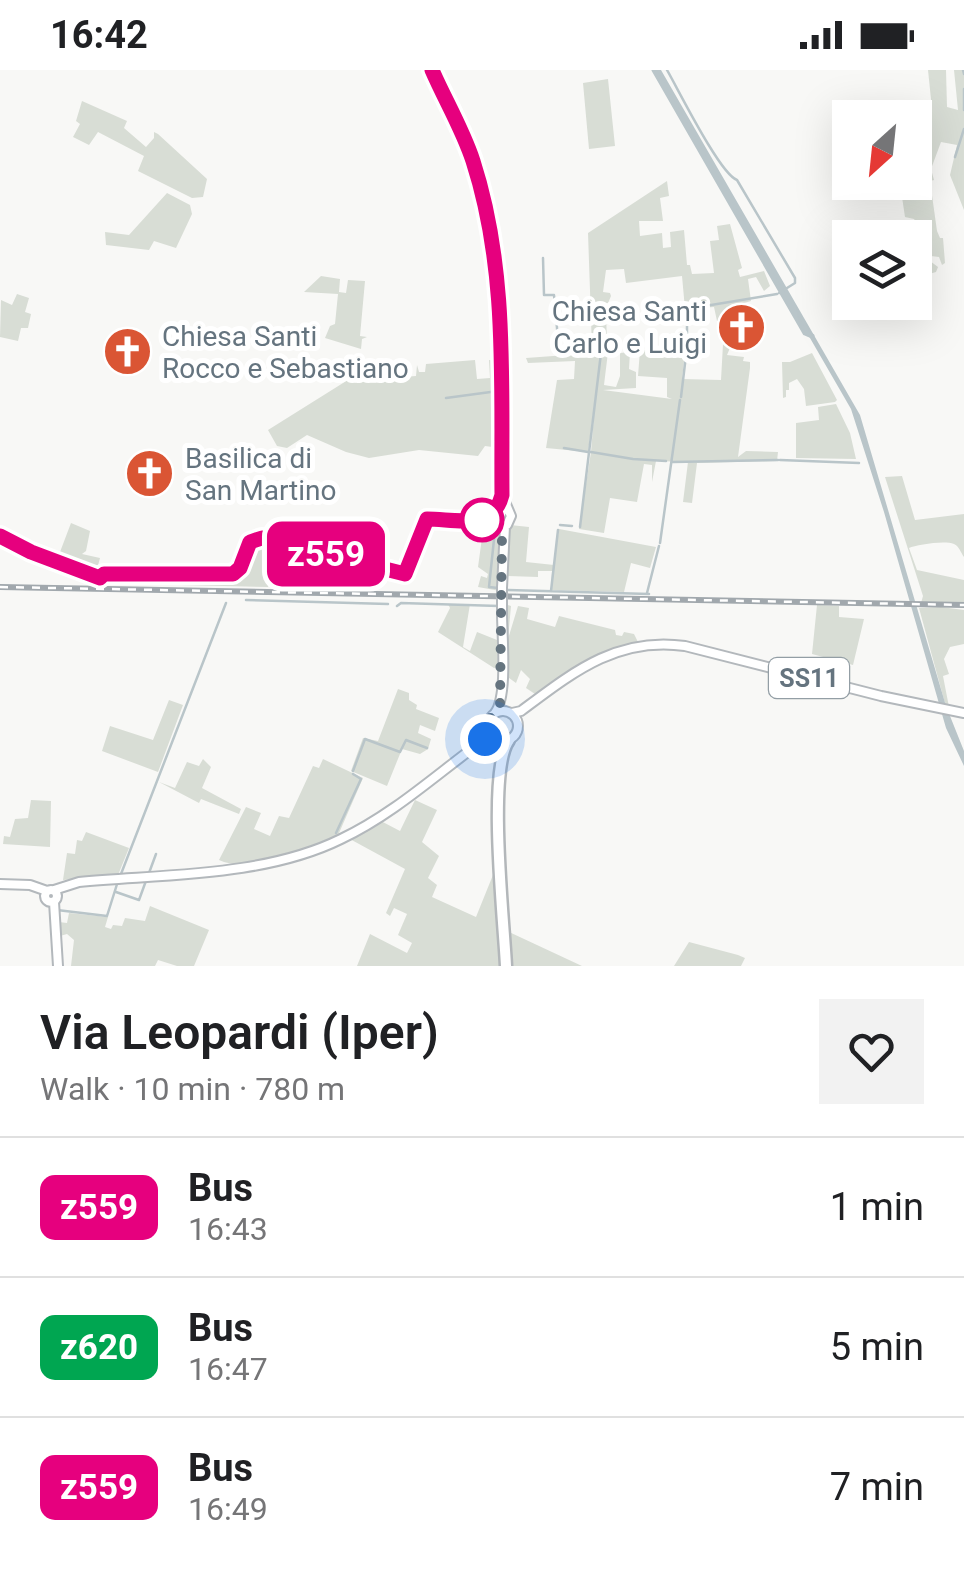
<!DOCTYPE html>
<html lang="en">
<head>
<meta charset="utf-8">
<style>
	:root { --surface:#fff; --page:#f2f2f2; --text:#202124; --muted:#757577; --line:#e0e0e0 }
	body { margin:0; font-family:Roboto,sans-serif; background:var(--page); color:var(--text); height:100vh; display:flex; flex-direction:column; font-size:38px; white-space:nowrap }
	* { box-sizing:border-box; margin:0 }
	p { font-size:32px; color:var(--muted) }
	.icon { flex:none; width:55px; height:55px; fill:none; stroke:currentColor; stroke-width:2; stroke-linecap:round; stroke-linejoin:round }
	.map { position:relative; height:896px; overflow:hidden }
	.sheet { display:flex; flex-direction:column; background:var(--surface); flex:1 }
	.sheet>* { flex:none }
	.badge { padding:0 20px; border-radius:15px; font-size:35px; line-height:65px }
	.needle { width:65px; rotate:207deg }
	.buttons { position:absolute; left:832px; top:30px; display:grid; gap:20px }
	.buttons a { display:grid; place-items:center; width:100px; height:100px; border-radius:0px; background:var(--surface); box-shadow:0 10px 40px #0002; font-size:50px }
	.you { position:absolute; width:50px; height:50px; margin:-25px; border:8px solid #fff; border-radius:50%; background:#1a73e8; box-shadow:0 0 0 15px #1a73e833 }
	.map>.badge { position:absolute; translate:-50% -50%; box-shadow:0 0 0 5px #fff }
	.round { display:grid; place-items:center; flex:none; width:105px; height:105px; border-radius:0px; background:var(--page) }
	.headline { display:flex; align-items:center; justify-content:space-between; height:170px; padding:0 40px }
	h1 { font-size:48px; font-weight:600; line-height:75px }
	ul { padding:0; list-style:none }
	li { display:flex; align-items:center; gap:30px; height:140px; padding:0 40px; border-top:2px solid var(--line) }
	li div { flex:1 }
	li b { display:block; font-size:38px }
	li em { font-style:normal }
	li .badge { min-width:110px; font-weight:700; text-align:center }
	.status { display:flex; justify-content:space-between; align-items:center; height:70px; padding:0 50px; background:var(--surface); direction:ltr }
	.status svg { height:28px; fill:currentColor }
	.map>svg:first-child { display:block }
</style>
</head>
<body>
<div class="status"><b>16:42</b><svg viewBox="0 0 49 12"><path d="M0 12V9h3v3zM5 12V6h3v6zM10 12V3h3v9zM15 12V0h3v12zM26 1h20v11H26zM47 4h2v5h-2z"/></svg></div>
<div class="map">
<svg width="964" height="896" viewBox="0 0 964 896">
	<rect width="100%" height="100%" fill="#f8f8f6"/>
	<path fill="#d8ddd5" d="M928,0H946L947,37L958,40L954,0H964V140L950,105L957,75L941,72L931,99L934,110L930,111L937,161L940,168H943L945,193L942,195L939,187L931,186L930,191L938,197L936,202L929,204L931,215L915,220V211L924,208L925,183L932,181L930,162L921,160L914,149L905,147L902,127H898L899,113L915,112V98L921,95L932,39Z
		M608,9L615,76L589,79L583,13Z
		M82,31L127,51L124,58L146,77L154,68V62L158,64L207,109L203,127L192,128L138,101L144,86L98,62L89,75L73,67L80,54L76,51Z
		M667,111L669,126L660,128L663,151H639L640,166L662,163L663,178L671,177L670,162L684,160L687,195H690L692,204L714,203L710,171L719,170L717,156L730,154L742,198L738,200L740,207L764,201L770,216L764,221L756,207L748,209L751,231L744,233L746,248L717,251L714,237L685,239L682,206L626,213L624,199L606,200L603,222L610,223L611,226L606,238L607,278L585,280L592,278L588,163Z
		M167,123L190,135L192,144L176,178L154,171L149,180L106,175L105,162L129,165Z
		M321,206L340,209L339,222L346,223L348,210L365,211L360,266L367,267L362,269L361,279L325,268L330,256L335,254L338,224L304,222Z
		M17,224L29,228L25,242L31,244L28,258H21L18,271L0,267L1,230L12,235Z
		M732,273L727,285L744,287L743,291L750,292V298L738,387L746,381L778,382L777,391L697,393L692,433L683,432L688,392L656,391L652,412V395L644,394L637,432L610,428L604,463L579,459L591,382L596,321L588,382L546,378L557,310L574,309L575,291L528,293L526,288L608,282L604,315L616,317L620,306V283L630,282L629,299L636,302V318L603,320L672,329L667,327V308L638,306L640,280L674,278L675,283H685L682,309L721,310L723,274Z
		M812,283L837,330L835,332L806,336L804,319L797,309L789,313V320H786V327L783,328L782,292H790Z
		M475,290L477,309L490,308L489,290L498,291L500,378L485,376L478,386L419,380L369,388L346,382L307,365L287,378L277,376L268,360L367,298L403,295V307L416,306L417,295L419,302H425L426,294Z
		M836,334L850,363L856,389L796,388V353L819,350L818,337Z
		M902,406L915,450L964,444V487C961,483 959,476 954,474C944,470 916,475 909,478L917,500L964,510V534L921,533L923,526L885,407Z
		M71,453L90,461L86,481L82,484L100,488L96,503L75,497L77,491L60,482Z
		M484,453L500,461V521L478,517L481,506L487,508L488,504L478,497Z
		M510,455L529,457L526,492L554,495L559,459L656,477L650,498L631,493L624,522L551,520L552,501H538V507L505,506V460Z
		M255,471L282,480L268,517L181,515L175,510L164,509V506H239L251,474Z
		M448,534H470L463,577L470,581L477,562L497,570L498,597L494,598L438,562L450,538Z
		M505,534L511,536L508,569L518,536L529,538L527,549L555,557L559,546L615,560L616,565L622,566L624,562L634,564L638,572L590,589L538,626L526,618L530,609L521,600L516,613L505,605Z
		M817,535L839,536V547L864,549L853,595L812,584Z
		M941,537L964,540V574L950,577L944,589L949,604L943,606L949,637H946L919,538Z
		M398,619L409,623V630L417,635L416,639L439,648L435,661L420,655L418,663L431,669L428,679L420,684L402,679L387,716L351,701L363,668L378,671Z
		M169,630L183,635L158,702L102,681L110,656L153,670Z
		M203,689L211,697L202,718L241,739L239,744L201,729L199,733L159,712L175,718L187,692L199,696Z
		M323,689L363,708L336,770C307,781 247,804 219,790L246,737L261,743L254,759L270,766L279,746L289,748L313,696L319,698Z
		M31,730L51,731L50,777L3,774L4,766L10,767L15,749L28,748Z
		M415,730L437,740L422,772L439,786L428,808L437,815L432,827L476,847L497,795L507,861L582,896H357L370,864L407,883L412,873L398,865L407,844L394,838L390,846L386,843L405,799L348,768L379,750L400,761Z
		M86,762L129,778L118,805L63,810L67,783L75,784L77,770L82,771Z
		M150,836L209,860L194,896H177L158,890L155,896H71L74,870L67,864L60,866L59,852L67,853L69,843L108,847L105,857L111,859L113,855L122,856L125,848L145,851Z
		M689,872L738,885L745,888L741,896H674Z"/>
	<path fill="#b9c5c9" d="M655,0H661L860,345L946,636L964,681V696L946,658L884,442L851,339Z"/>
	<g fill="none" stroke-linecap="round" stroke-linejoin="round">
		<path stroke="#b9c5c9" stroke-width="2.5" d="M667,0C679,21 720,104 737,110L795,208V213L779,223
			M963,0L964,4
			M964,19V40
			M955,87L964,59
			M543,188L544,225H554L559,280L601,279
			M687,273V239L777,224
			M681,327L687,277
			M446,328L498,321
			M564,378L588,382
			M591,382L633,389L666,391
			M780,390L859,393
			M673,392L778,390
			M496,435L498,386
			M560,455L572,456
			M580,457L601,283
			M495,460L489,517L498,518
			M660,473L680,330
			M506,520L649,524
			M551,521L558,460
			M647,523L659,476
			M246,530L388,534
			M397,536L401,533L499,536
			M353,701L365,669L400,682L406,670L427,678
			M336,763L361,709L353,704
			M149,803L156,784
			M121,804L226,533
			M116,822L139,830L147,808
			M57,840L107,846L118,811
			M61,878V895"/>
		<path stroke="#b9c5c9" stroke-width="5" d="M654,0L805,263L812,266"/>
		<defs>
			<path id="primary" d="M432,0C446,30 463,60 473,91C508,199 501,313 502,425L511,446L507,455L498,456L493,451V443L499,438L505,439
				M502,518L505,456
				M488 656a15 15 0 1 1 30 0a15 15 0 1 1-30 0Z
				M495,643C508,626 502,566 502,543
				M512,643L521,641C572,603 617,566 685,576L881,626L964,643
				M0,814L30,815L47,821
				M45 826a6 6 0 1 1 12 0a6 6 0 1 1-12 0Z
				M54,820L79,812C163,804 264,807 341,769C394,744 438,703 485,669L489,660
				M54,832L58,896"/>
			<path id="highway" d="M506,896C504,852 487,700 509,670"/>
		</defs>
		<use href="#primary" stroke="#b3b8bc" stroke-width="12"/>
		<use href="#highway" stroke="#b3b7ba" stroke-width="15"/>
		<use href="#primary" stroke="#fff" stroke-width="8"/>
		<use href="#highway" stroke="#fff" stroke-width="10"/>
		<defs>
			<path id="rail" d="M0,517L964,535"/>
		</defs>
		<use href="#rail" stroke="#a1a8ad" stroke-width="6"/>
		<use href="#rail" stroke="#fff" stroke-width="2.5" stroke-dasharray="8" stroke-linecap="butt"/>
		<defs>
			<path id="primary-bridge" d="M502,543V518"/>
		</defs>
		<use href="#primary-bridge" stroke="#b3b8bc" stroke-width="12" stroke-linecap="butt"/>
		<use href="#primary-bridge" stroke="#fff" stroke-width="8"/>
	</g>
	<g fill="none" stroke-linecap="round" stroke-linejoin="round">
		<defs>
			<path id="line" d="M0,466L31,482L100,508L104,504H233L240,498L250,472L262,468L405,504L427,449C456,449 493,461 502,425C501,313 508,199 473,91C463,60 445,30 432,0"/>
		</defs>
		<use href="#line" stroke="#fff" stroke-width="22"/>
		<use href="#line" stroke="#e6007e" stroke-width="15"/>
		<path stroke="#65747f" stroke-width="10" stroke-dasharray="0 18" d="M482,450L492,448L502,464L500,634L489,650L485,669"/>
	</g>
	<defs>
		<symbol id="church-disc" viewBox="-11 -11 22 22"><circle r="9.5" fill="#da5534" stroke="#fff"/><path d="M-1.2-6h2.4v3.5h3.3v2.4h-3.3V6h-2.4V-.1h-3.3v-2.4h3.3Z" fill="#fff"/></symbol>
	</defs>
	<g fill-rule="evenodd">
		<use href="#church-disc" x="714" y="230" width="55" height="55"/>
		<use href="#church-disc" x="100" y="254" width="55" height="55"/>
		<use href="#church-disc" x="122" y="376" width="55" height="55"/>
	</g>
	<circle fill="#fff" stroke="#e6007e" stroke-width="5" cx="482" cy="450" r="20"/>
	<g text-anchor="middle" stroke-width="10" stroke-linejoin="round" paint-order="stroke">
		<rect fill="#fff" stroke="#939ea5" stroke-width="2.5" x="769" y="588" width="80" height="40" rx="8"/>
		<g font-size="25" font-weight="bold" fill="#65747f">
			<text x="809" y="617">SS11</text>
		</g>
		<g font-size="28" fill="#65747f" stroke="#fff" text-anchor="start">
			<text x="707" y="251" text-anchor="end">Chiesa Santi<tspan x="707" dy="32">Carlo e Luigi</tspan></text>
			<text x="162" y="276">Chiesa Santi<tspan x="162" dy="32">Rocco e Sebastiano</tspan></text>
			<text x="185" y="398">Basilica di<tspan x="185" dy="32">San Martino</tspan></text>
		</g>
	</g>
</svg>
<div class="buttons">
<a><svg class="needle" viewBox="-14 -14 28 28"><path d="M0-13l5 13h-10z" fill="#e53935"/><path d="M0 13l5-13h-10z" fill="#757577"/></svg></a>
<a><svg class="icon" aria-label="layers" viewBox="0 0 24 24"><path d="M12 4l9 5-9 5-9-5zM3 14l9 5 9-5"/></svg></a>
</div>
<div class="you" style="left:485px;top:669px"></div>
<b class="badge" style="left:326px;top:484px;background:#e6007e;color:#fff">z559</b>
</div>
<section class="sheet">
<div class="headline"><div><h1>Via Leopardi (Iper)</h1><p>Walk · 10 min · 780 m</p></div><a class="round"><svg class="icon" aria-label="heart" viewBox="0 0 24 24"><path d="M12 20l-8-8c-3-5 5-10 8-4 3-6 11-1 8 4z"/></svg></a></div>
<ul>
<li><span class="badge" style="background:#e6007e;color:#fff">z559</span><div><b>Bus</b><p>16:43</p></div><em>1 min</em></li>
<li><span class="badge" style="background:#00a651;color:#fff">z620</span><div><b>Bus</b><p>16:47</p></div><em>5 min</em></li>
<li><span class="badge" style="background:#e6007e;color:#fff">z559</span><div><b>Bus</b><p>16:49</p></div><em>7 min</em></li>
</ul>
</section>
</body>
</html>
